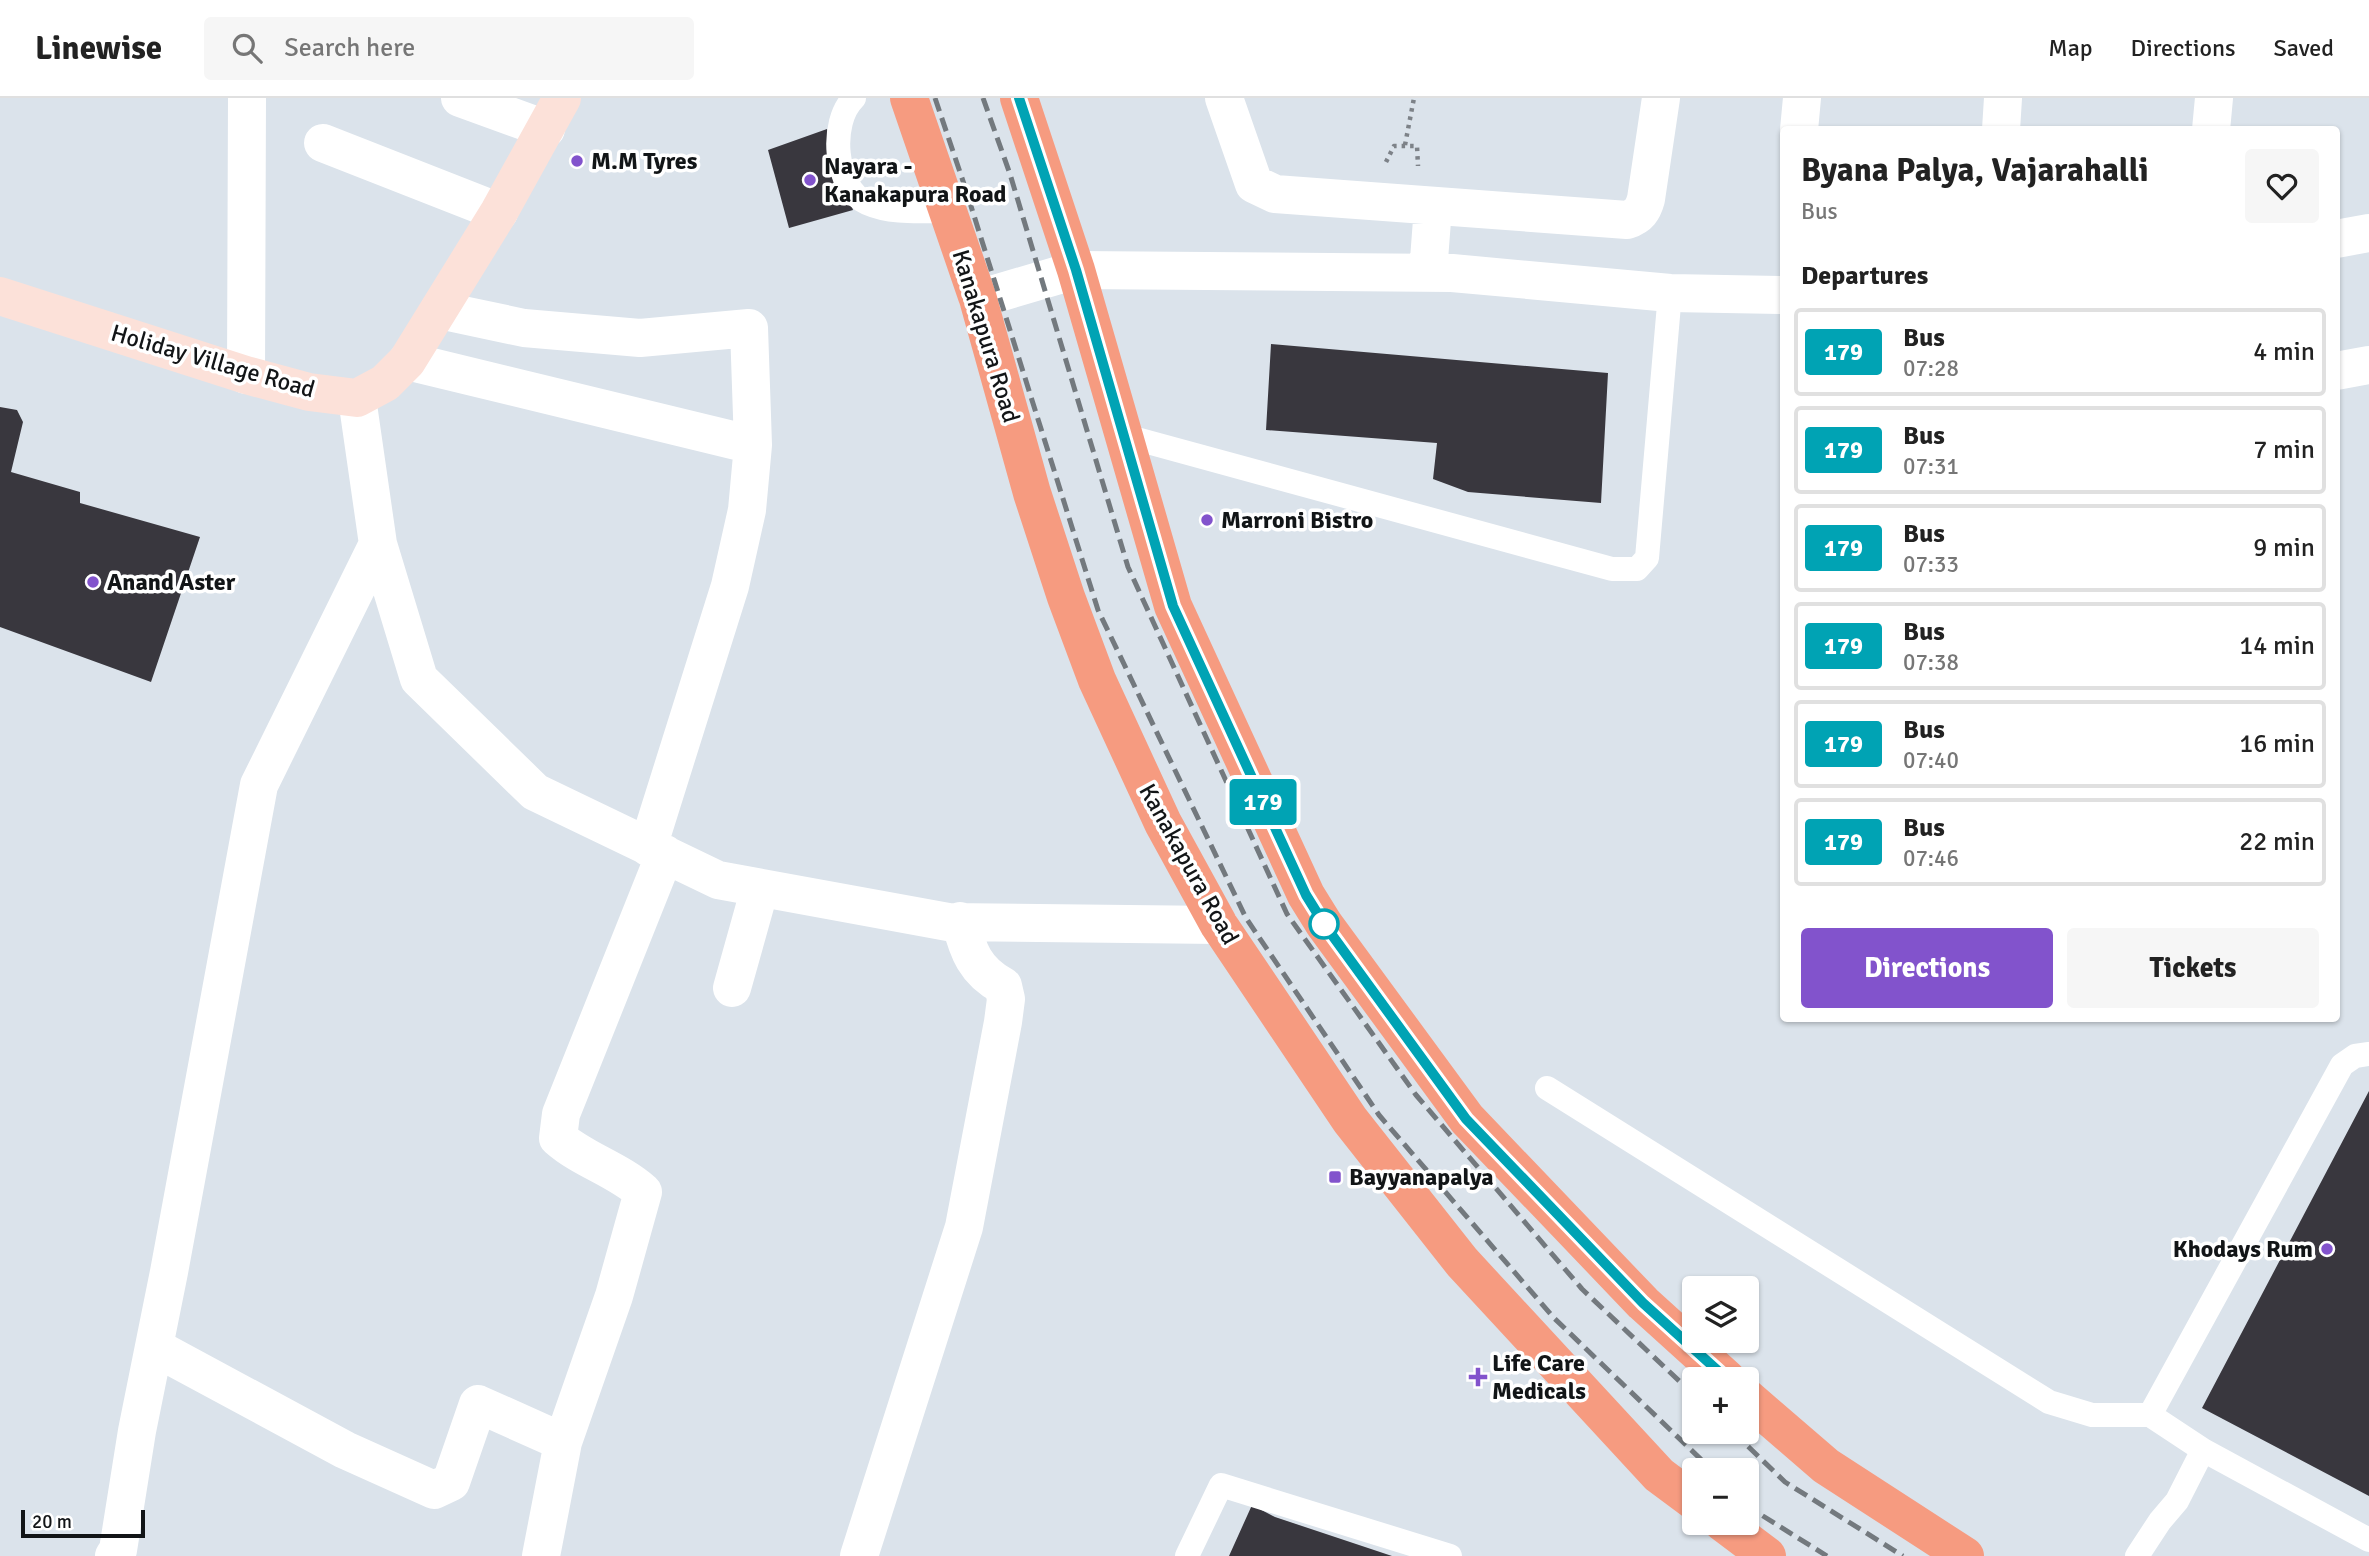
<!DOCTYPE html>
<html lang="en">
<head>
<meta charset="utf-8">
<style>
	:root { --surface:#fff; --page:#f6f6f6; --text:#222; --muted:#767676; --line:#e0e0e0; --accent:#8253cc }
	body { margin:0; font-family:Signika,sans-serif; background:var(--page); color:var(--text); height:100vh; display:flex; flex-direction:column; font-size:26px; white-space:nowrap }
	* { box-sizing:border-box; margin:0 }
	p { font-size:23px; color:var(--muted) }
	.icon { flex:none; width:38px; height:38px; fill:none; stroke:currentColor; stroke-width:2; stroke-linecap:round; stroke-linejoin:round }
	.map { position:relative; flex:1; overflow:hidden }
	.side { position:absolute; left:1780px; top:28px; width:560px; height:896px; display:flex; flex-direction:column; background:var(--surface); border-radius:7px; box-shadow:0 2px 5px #0004 }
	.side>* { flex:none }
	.badge { padding:0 14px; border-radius:5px; font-size:24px; line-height:46px }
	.tools { position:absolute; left:1682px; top:1178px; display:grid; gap:14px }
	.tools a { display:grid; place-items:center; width:77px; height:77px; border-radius:7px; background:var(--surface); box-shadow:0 2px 5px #0004; font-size:35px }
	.scale { position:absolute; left:21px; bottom:18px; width:124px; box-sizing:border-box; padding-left:7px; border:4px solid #121517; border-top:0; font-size:19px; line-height:24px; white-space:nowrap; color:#121517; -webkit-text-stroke:5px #fff; paint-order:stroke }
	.map>.badge { position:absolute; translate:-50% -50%; box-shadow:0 0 0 4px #fff }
	h2 { padding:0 21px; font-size:26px; line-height:63px }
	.round { display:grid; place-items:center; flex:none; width:74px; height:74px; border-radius:7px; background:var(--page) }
	.summary { display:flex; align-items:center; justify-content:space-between; height:119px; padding:0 21px }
	h1 { font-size:33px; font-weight:800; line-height:52px }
	.button { display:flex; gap:14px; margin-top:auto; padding:14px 21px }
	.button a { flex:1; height:80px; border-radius:7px; background:var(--accent); color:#fff; font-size:28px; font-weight:800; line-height:80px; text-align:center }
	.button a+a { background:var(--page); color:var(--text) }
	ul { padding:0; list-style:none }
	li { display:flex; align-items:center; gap:21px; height:88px; margin:0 14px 10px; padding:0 7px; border:4px solid var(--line); border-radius:7px }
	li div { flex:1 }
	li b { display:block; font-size:26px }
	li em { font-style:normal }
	li .badge { min-width:77px; font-weight:700; text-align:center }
	header { display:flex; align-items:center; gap:42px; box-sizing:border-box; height:98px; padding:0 35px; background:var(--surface); border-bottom:2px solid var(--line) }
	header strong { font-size:33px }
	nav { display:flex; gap:38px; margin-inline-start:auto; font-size:24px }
	.search { width:490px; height:63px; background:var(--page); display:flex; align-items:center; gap:18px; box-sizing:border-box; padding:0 24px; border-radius:7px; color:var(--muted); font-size:26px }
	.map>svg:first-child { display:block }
</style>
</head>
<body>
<header>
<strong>Linewise</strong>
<div class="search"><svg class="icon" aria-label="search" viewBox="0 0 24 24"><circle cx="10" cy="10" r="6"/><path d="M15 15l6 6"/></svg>Search here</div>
<nav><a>Map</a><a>Directions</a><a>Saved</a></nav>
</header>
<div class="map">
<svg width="2369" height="1458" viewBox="0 0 2369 1458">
	<rect width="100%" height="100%" fill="#dbe3eb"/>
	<path fill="#39373e" d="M827,31L853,112L789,130L768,52Z
		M1271,246L1608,275L1601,405L1468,394L1433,381L1437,345L1266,332Z
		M0,309L17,312L23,324L11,374L80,394V405L200,439L151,584L0,529Z
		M2369,993V1398L2202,1310Z
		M1252,1407L1275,1419L1392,1458H1229Z"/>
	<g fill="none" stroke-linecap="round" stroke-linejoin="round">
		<path stroke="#7d8288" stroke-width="4.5" stroke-dasharray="3.5 5" stroke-linecap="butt" d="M1405,47L1414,0
			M1386,64L1394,48H1417L1418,68"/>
		<path stroke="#fff" stroke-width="24" d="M854,0C829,24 834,90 867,105C892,116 920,113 947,113
			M1122,337L1612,471H1637L1647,460L1670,195
			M1547,990L2049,1304L2092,1317H2150
			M2203,1352L2369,1442
			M1187,1458L1221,1387L1450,1458
			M2137,1458L2160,1423L2177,1403L2203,1352L2150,1317L2342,967L2355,958L2369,956"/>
		<path stroke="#fff" stroke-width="38" d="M460,0L546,31
			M1224,0L1254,86L1275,96L1627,122C1639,118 1643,112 1646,101L1661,0
			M1799,32L1802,0
			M2001,32L2003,0
			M2211,32L2214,0
			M323,45L499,114
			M2336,141L2369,135
			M1428,175L1433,109
			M978,201L1076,172L1452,175L1670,195L1783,197
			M439,212L524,230L640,240L749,230L753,347L747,412L730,488L648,749
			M407,263L753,347
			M2336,273L2369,267
			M246,277L247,0
			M357,300L378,446L419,581L535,694L718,782L948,824L1219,827
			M732,890L760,790
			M154,1249L345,1352L434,1392L451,1384L478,1306L563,1344
			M114,1458L118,1452L137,1333L169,1174L259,687L378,446
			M541,1458L563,1344L614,1198L643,1094C617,1071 583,1062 558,1040L561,1016L665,756
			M859,1458L964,1129L1003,924L1006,901L1003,888C975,873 968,853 960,823"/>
		<path stroke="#fce1d9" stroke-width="38" d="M0,198L246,277L309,294L357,300L385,285L407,263L499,114L562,0"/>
		<path stroke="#f69b80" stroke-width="38" d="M909,0L978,201L1032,395L1066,499L1097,582L1163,725L1219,827L1350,1022L1462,1164L1659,1377L1694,1403
			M1019,0L1076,172L1173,508L1306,797L1324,826L1467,1021L1643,1205L1727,1281
			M1746,1299L1826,1368L1965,1458
			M1722,1424L1767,1458"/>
		<path stroke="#73797e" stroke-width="5" stroke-dasharray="14 7" stroke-linecap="butt" d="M935,0L965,89L1098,512L1246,820L1379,1017L1554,1220L1712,1372
			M983,0L1010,76L1128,469L1287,816L1416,997L1582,1191L1694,1297
			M1733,1334L1785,1384L1903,1458
			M1746,1405L1755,1413L1827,1458"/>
	</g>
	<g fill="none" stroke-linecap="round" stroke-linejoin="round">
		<defs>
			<path id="line" d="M1019,0L1076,172L1173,508L1306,797L1324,826L1466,1021L1643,1205L1727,1281"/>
		</defs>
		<use href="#line" stroke="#fff" stroke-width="16"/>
		<use href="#line" stroke="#00a3b4" stroke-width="10"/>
	</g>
	<g fill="#8253cc" stroke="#fff" stroke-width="2.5">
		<circle cx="577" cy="63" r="7"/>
		<circle cx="810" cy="82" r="7"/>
		<circle cx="1207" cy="422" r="7"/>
		<circle cx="93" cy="484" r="7"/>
		<rect x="1328" y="1072" width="14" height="14" rx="3.5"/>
		<circle cx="2327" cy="1151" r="7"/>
		<path d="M1474.5 1268.5h7v7h7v7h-7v7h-7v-7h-7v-7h7z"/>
	</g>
	<circle fill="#fff" stroke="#00a3b4" stroke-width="3.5" cx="1324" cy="826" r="14"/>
	<g text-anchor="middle" stroke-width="7" stroke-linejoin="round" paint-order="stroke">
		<g font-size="24" font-weight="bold" fill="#121517" stroke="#fff" text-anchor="start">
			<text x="591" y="71">M.M Tyres</text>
			<text x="824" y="76">Nayara -<tspan x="824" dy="28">Kanakapura Road</tspan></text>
			<text x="1221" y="430">Marroni Bistro</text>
			<text x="107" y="492">Anand Aster</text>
			<text x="1349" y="1087">Bayyanapalya</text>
			<text x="2313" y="1159" text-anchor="end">Khodays Rum</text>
			<text x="1492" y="1273">Life Care<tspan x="1492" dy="28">Medicals</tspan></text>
		</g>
		<g font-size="24" fill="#121517" stroke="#fff">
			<text transform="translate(986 238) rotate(73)" y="8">Kanakapura Road</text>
			<text transform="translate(213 263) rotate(16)" y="8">Holiday Village Road</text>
			<text transform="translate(1189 766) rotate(61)" y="8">Kanakapura Road</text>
		</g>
	</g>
</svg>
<div class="tools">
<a><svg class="icon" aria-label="layers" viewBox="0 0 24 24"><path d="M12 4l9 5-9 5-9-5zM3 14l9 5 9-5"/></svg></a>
<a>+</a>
<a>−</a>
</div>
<div class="scale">20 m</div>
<b class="badge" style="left:1263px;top:704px;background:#00a3b4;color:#fff">179</b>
<section class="side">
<div class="summary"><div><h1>Byana Palya, Vajarahalli</h1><p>Bus</p></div><a class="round"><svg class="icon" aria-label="heart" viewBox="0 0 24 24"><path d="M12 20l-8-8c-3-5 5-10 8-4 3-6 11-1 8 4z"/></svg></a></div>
<h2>Departures</h2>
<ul>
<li><span class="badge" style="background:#00a3b4;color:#fff">179</span><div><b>Bus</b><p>07:28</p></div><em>4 min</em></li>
<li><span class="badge" style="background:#00a3b4;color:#fff">179</span><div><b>Bus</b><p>07:31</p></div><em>7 min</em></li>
<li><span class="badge" style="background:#00a3b4;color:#fff">179</span><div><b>Bus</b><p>07:33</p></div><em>9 min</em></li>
<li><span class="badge" style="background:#00a3b4;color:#fff">179</span><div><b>Bus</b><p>07:38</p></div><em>14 min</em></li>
<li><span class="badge" style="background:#00a3b4;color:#fff">179</span><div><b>Bus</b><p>07:40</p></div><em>16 min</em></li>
<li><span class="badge" style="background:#00a3b4;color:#fff">179</span><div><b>Bus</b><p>07:46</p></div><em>22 min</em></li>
</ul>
<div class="button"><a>Directions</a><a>Tickets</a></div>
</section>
</div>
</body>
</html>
